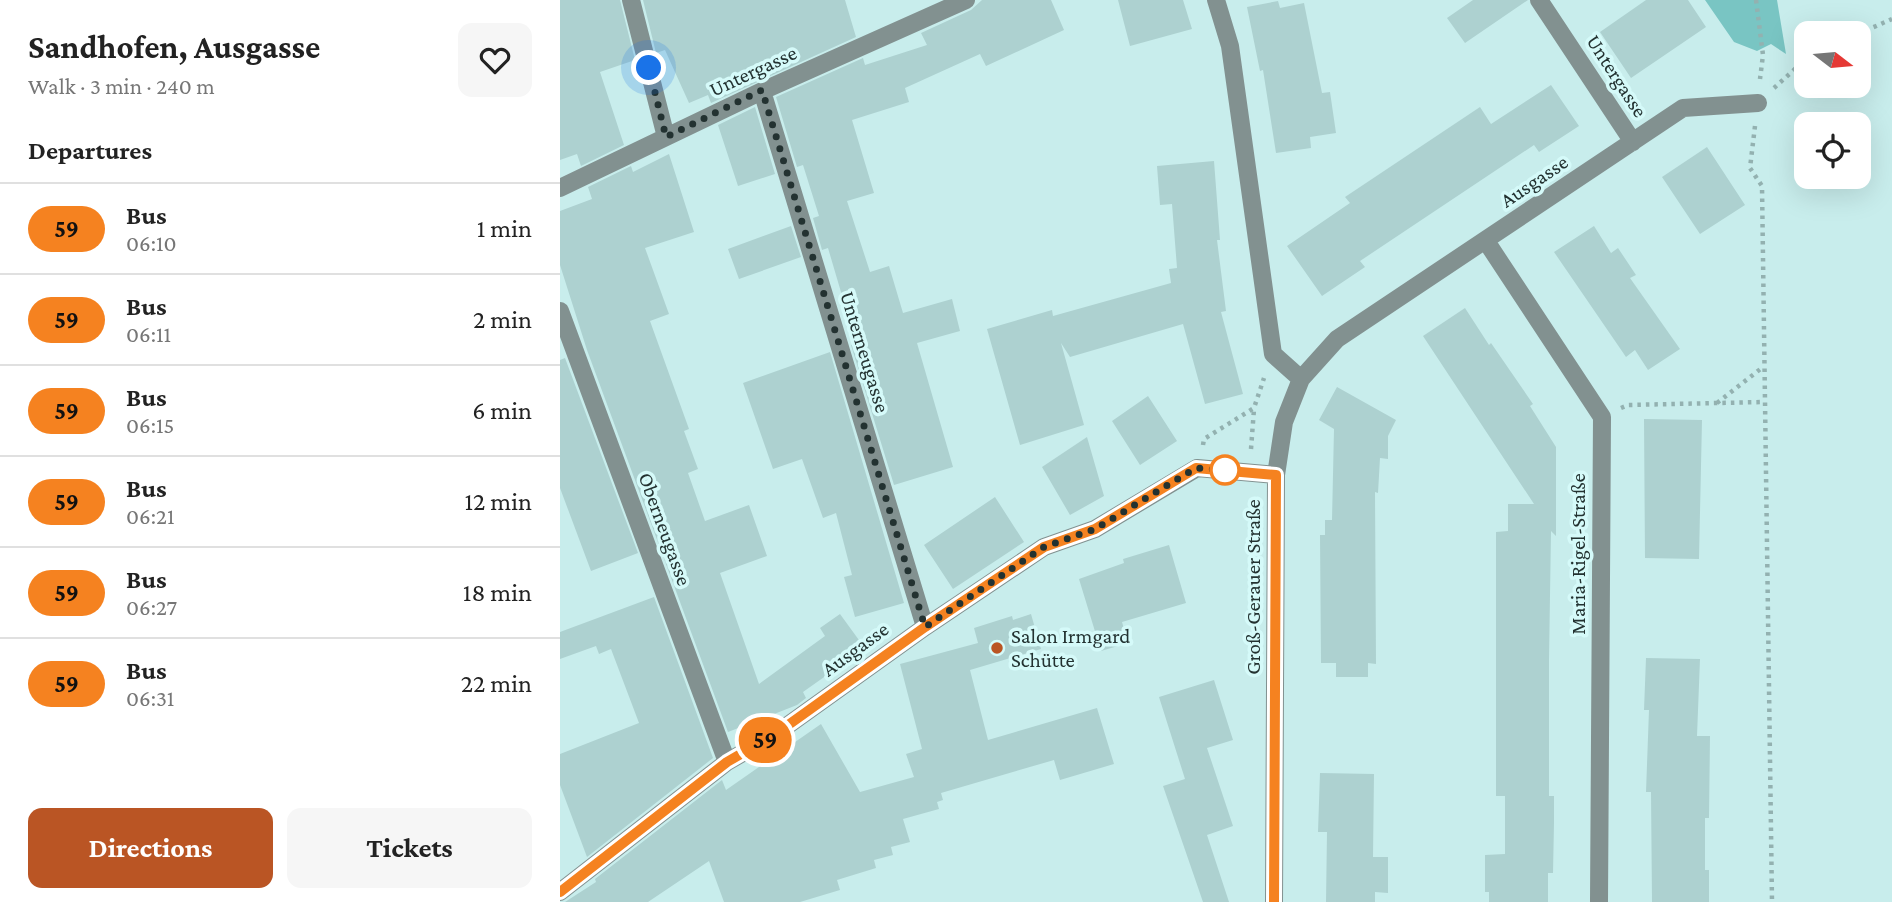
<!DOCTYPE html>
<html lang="en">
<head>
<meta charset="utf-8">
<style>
	:root { --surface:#fff; --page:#f6f6f6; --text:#222; --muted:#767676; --line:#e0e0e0; --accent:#ba5524 }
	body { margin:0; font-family:"Crimson Pro",serif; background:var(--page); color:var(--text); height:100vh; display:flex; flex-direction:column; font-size:26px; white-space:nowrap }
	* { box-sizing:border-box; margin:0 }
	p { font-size:23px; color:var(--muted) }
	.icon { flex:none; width:38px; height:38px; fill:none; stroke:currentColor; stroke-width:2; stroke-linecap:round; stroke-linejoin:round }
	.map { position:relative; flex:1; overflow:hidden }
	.panel { display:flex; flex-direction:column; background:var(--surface); width:560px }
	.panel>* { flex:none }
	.badge { padding:0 14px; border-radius:23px; font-size:24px; line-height:46px }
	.needle { width:46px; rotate:106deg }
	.fabs { position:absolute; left:1234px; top:21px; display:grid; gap:14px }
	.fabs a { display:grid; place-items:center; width:77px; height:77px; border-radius:14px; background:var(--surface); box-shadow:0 7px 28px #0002; font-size:35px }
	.you { position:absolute; width:35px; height:35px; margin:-18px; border:5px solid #fff; border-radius:50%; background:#1a73e8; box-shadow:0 0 0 10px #1a73e833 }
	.map>.badge { position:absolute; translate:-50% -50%; box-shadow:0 0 0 4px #fff }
	h2 { padding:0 28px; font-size:26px; line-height:63px }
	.round { display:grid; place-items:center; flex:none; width:74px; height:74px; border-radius:14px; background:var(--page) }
	.summary { display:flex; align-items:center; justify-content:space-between; height:119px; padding:0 28px }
	h1 { font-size:33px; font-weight:700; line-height:52px }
	.primary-button { display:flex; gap:14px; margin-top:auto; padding:14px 28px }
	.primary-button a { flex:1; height:80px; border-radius:14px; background:var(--accent); color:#fff; font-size:28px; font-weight:700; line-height:80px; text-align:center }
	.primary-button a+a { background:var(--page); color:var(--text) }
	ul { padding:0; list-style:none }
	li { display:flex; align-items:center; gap:21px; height:91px; padding:0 28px; border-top:2px solid var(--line) }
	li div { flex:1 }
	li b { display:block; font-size:26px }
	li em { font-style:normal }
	li .badge { min-width:77px; font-weight:700; text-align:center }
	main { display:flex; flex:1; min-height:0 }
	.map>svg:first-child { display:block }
</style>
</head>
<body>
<main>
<section class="panel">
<div class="summary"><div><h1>Sandhofen, Ausgasse</h1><p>Walk · 3 min · 240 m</p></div><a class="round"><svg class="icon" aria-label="heart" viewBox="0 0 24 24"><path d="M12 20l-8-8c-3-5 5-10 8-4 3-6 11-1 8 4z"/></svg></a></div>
<h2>Departures</h2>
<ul>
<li><span class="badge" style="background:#f58220;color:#111">59</span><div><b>Bus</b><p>06:10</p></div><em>1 min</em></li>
<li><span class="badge" style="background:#f58220;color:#111">59</span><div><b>Bus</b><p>06:11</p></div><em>2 min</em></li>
<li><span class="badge" style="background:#f58220;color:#111">59</span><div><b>Bus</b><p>06:15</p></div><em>6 min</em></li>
<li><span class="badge" style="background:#f58220;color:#111">59</span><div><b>Bus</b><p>06:21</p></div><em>12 min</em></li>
<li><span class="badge" style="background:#f58220;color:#111">59</span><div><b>Bus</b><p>06:27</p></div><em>18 min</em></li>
<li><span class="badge" style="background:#f58220;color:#111">59</span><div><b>Bus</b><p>06:31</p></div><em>22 min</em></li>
</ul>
<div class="primary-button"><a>Directions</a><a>Tickets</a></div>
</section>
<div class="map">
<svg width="1332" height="902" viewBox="0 0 1332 902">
	<rect width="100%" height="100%" fill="#c8edec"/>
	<path fill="#79c5c3" d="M1145,0H1217L1226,54L1211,44L1197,51L1174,42Z"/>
	<path fill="#add1d0" d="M0,0H60L75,60L40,72L64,145L21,166L17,154L0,160Z
		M83,0H285L296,37L151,103L148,95L129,103L105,50L96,53Z
		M422,0H491L504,30L426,66L420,54L345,88L349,102L292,120L314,193L287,201L310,272L329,266L343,313L392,299L400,331L357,343L393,467L334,485L291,345L296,343L268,248L262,250L253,218L259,216L243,165L237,167L216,97L303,58L305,65L367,45L361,33L411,10Z
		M558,0H623L632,29L570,46Z
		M913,0H968L905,43L887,18Z
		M1086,0H1128L1146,27L1071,78L1040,32Z
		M718,1L720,8L744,3L762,93L770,92L776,133L750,137L751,148L716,153L703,70L700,71L687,7Z
		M991,85L1019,126L979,152L974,145L800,261L805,267L762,296L727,246L790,203L785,197L920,107L931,124Z
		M195,107L215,174L178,186L158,125Z
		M1147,147L1185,205L1140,234L1102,177Z
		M109,154L134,232L85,248L109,314L90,321L129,429L124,431L138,469L128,473L145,521L189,505L207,556L160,573L199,684L265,636L260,628L280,614L304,647L266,672L267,675L243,692L246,698L237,705L168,732L27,350L0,265V211L32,199L28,187L71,166L73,172Z
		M654,161L660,240H657L666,311L661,312L683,394L645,404L623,324L510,357L501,343L524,425L460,445L427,329L492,310L493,316L611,283L609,269L617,268L612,204L600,205L597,166Z
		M231,226L241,257L179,279L168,249Z
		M1034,226L1051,253L1058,248L1076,275L1070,278L1120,349L1088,370L1075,350L1066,357L994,252Z
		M905,308L929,345L931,343L973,404L970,406L996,447V536L991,531L989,660V796H994V823L993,873H988V902H929V892H925V855L945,854V796H936V532L948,531V504H974L863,336Z
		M270,352L344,603L295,617L284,577L292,575L276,513L263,518L242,459L213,469L183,383Z
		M5,358L78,553L31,571L0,488V360Z
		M777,387L836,420L828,436V459L820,458L818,493L815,492L816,664L808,663V677H776V663H761L760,535H765V520H772L774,429L759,420Z
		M588,396L617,441L580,465L552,421Z
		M1084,419L1142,420L1139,559L1085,558Z
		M527,437L544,496L510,515L482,467Z
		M435,497L464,542L393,589L364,545Z
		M609,545L626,603L562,622L568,643L541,651L519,579L564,563L563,559Z
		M94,597L153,758L27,857L0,785V754L79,723L51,649L39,654L36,646L0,659V632Z
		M471,614L481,649L410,670L428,740L537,708L554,764L500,780L494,760L381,793L383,800L377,802L379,809L343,819L350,842L331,847L333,855L314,860L316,868L277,880L280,890L240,902H164L149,861L88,902H5L36,882L35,879L162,780L166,790L261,724L300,792L354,777L346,754L362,749L340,664L418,643L414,628L452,616L453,620Z
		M1086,658L1140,659L1137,736H1150L1149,818H1145V870H1149V902H1092L1091,792H1086L1089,710H1084Z
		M654,680L673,740L647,748L673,826L647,835L669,902H643L603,786L625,779L599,697Z
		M760,773L814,774L813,857H828V893L815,892V902H766L767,832H758Z"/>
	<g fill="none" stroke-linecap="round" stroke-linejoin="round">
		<path stroke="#93b1b0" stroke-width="4.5" stroke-dasharray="3.5 5" stroke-linecap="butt" d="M1196,0L1203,55L1200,79
			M1298,34L1332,19
			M1214,88L1246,59
			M1195,126L1190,168L1202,186L1212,902
			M1157,403L1203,367
			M1061,408L1068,405L1204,402
			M643,445L644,439L694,408L704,378
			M691,449L694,409"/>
		<path stroke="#829190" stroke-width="18" d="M71,0L106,137
			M656,0L670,46L713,354L741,379
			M979,0L1073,142
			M202,91L365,627
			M0,188L202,91L406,0
			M926,241L1042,417L1039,902
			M0,311L167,762
			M0,892L167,762L217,733L365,627L484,547L535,529L637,468L716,475
			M714,902L716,475L724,422L741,379L777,339L1123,108L1198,103"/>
	</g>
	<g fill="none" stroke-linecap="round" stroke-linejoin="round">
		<defs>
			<path id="line" d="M0,892L167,762L217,733L365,627L484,547L535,529L636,468L716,475L714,902"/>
		</defs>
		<use href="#line" stroke="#fff" stroke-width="16"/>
		<use href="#line" stroke="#f58220" stroke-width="10"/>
		<path stroke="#233231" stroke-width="7" stroke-dasharray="0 12.6" d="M89,68L106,137L202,90L365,627L484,547L535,529L636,468L665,470"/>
	</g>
	<circle fill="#fff" stroke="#f58220" stroke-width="3.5" cx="665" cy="470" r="14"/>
	<circle fill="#ba5524" stroke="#d5faf9" stroke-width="2.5" cx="437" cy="648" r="7"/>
	<g text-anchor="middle" stroke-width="7" stroke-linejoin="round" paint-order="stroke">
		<g font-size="21" fill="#233231" stroke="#d5faf9">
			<text transform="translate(193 71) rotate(-25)" y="7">Untergasse</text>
			<text transform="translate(1057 76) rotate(57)" y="7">Untergasse</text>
			<text transform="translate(974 181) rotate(-34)" y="7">Ausgasse</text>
			<text transform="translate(305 352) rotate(73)" y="7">Unterneugasse</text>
			<text transform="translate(105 529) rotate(70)" y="7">Oberneugasse</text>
			<text transform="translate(1018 554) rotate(-90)" y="7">Maria-Rigel-Straße</text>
			<text transform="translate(693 587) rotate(-90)" y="7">Groß-Gerauer Straße</text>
			<text transform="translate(295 649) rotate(-36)" y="7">Ausgasse</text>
		</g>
		<g font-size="21" fill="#233231" stroke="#d5faf9" text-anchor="start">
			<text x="451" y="643">Salon Irmgard<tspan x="451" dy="24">Schütte</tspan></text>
		</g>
	</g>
</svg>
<div class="fabs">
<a><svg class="needle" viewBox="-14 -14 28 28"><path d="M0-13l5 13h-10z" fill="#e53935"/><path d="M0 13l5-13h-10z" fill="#767676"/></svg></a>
<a><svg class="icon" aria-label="locate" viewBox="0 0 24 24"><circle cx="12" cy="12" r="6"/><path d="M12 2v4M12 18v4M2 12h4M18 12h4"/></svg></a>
</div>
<div class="you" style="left:89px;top:68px"></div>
<b class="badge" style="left:205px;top:740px;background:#f58220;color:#111">59</b>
</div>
</main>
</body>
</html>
